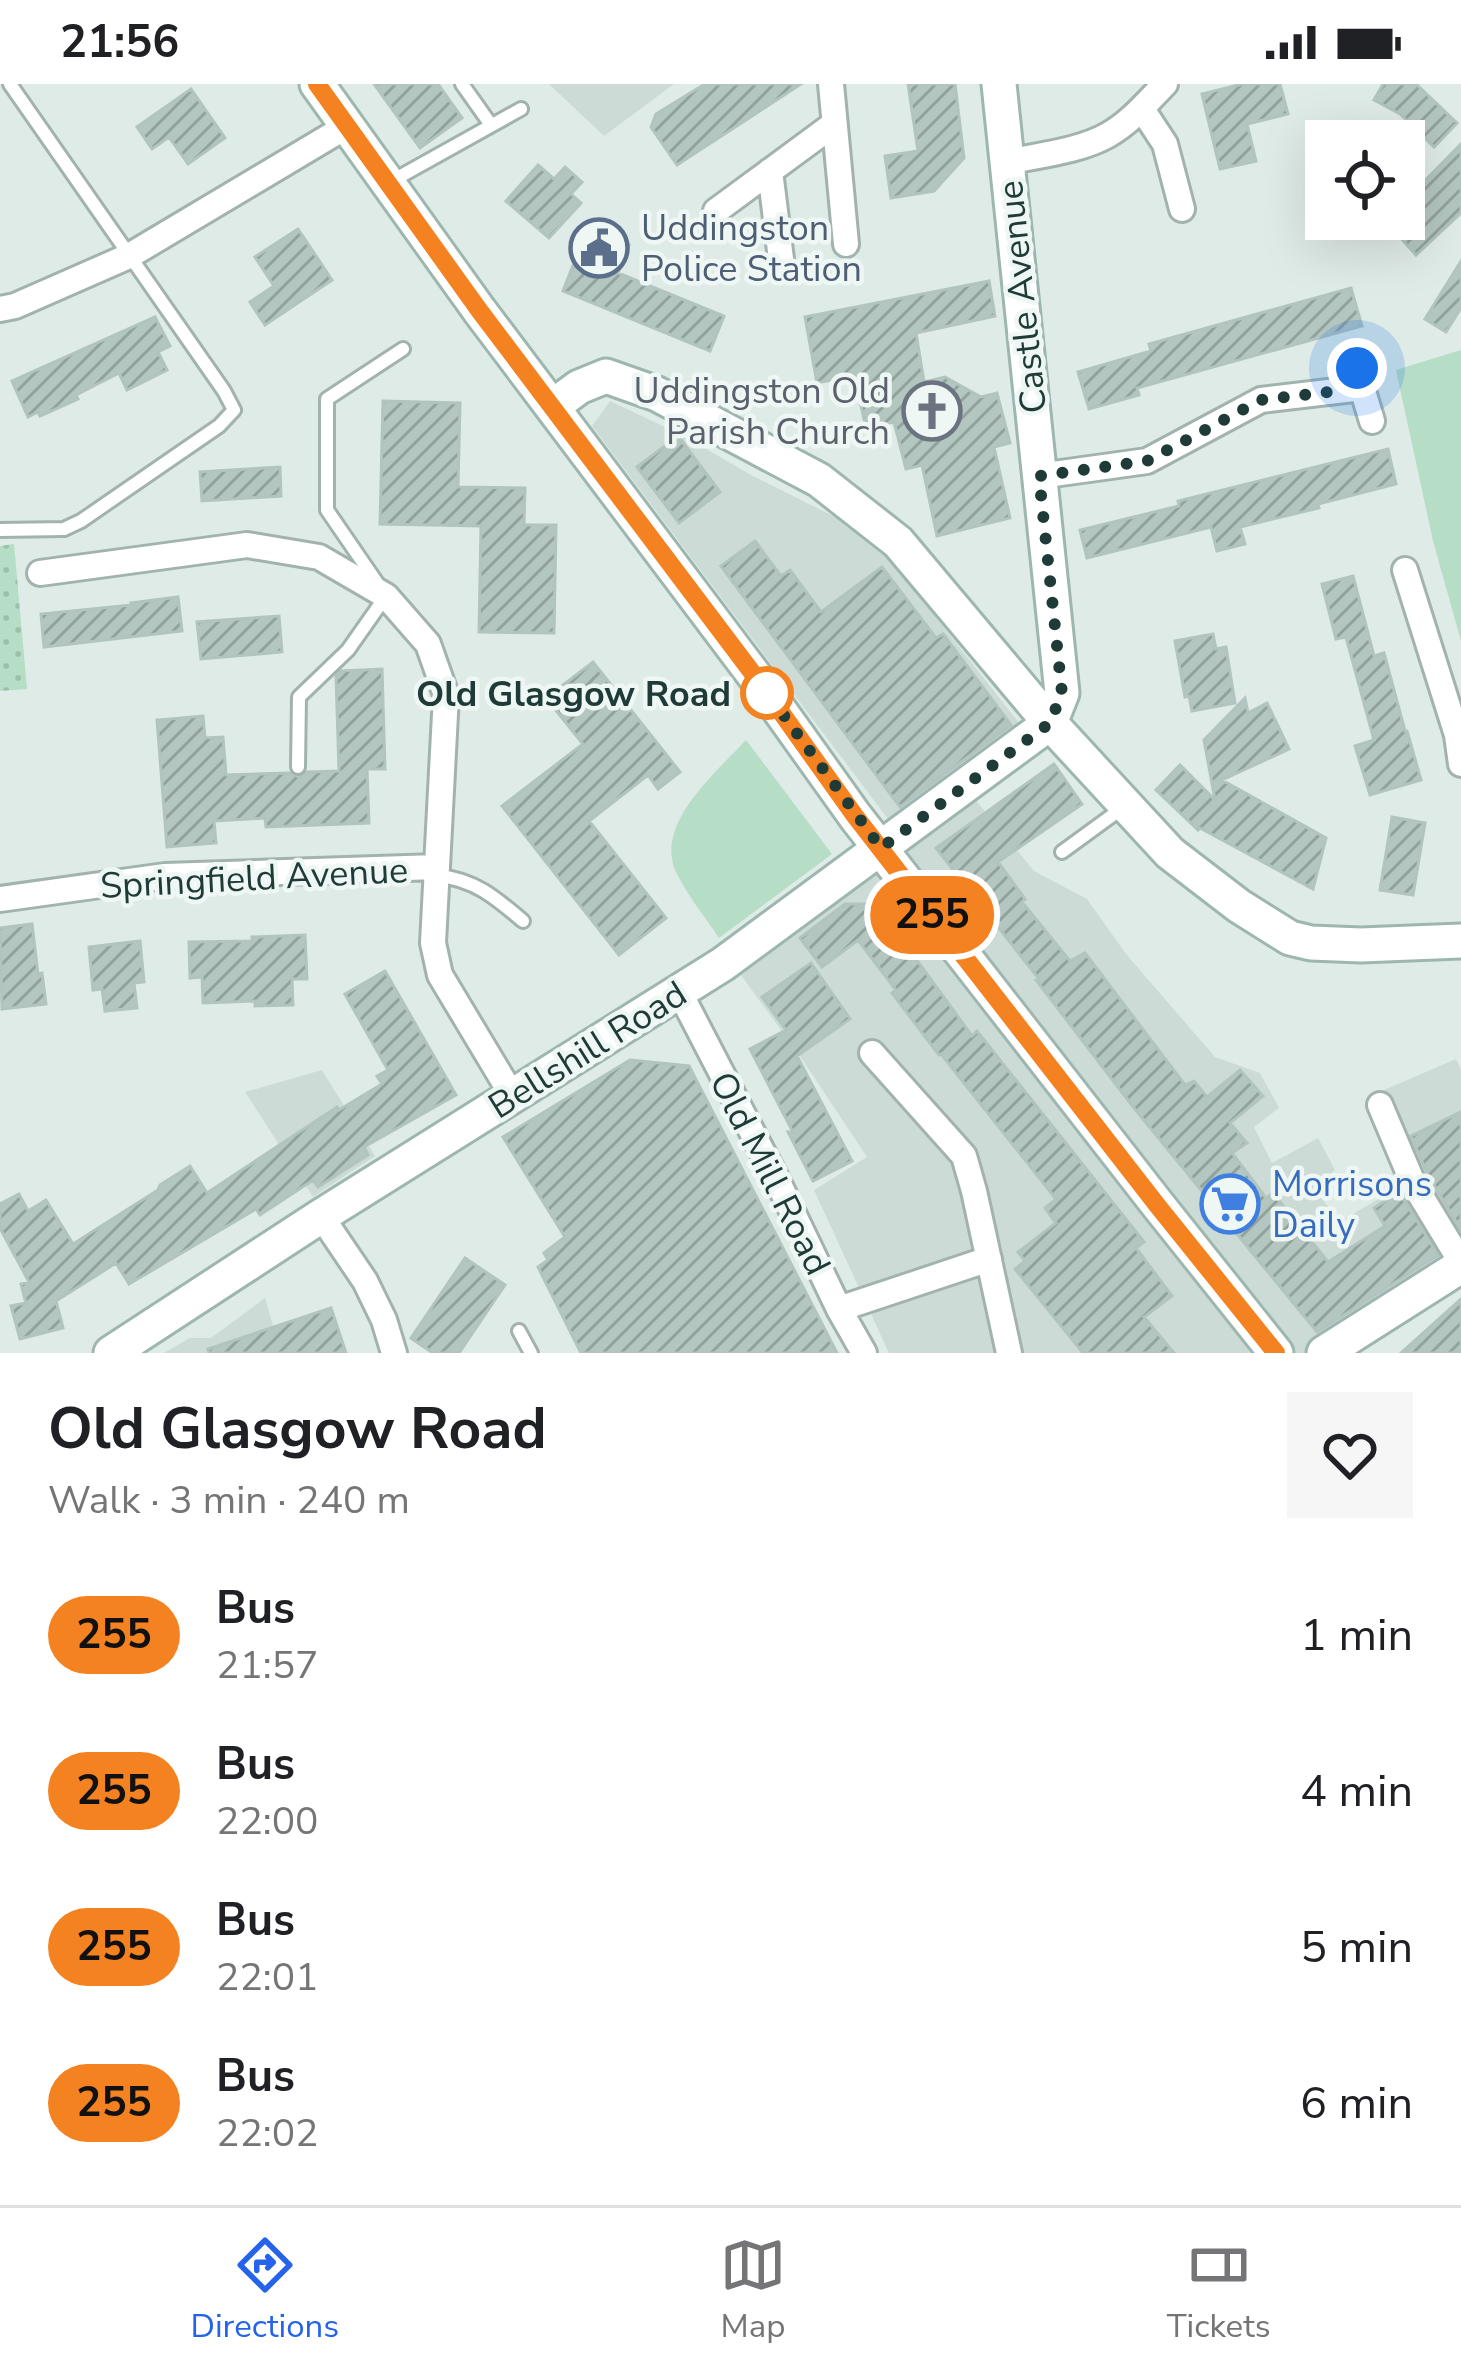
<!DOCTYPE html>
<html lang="en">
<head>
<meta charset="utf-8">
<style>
	:root { --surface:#fff; --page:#f6f6f6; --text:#202124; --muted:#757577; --line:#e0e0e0; --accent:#2563eb }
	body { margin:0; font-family:"Nunito Sans",sans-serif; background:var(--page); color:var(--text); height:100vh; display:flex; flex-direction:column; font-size:45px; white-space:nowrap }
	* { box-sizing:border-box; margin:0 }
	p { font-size:39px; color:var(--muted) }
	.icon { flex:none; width:66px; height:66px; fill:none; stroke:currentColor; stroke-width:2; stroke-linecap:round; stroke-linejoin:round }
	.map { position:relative; height:1269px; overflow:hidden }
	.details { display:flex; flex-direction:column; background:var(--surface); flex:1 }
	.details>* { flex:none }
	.badge { padding:0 24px; border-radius:39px; font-size:42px; line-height:78px }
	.fabs { position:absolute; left:1305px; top:36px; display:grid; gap:24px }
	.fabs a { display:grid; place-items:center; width:120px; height:120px; border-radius:0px; background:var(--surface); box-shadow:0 12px 48px #0002; font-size:60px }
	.you { position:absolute; width:60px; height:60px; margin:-30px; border:9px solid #fff; border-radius:50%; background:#1a73e8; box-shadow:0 0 0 18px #1a73e833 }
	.map>.badge { position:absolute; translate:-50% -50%; box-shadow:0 0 0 6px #fff }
	.round { display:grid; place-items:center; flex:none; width:126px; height:126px; border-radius:0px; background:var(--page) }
	.head { display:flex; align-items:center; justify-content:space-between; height:204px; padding:0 48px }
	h1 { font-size:57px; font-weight:700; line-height:90px }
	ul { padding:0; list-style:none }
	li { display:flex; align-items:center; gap:36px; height:156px; padding:0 48px }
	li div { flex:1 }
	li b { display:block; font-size:45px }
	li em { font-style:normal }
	li .badge { min-width:132px; font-weight:700; text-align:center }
	.status { display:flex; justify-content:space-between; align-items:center; height:84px; padding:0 60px; background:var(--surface); direction:ltr }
	.status svg { height:33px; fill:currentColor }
	.tabs { display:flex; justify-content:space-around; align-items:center; height:168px; border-top:3px solid var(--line); background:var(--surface); font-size:33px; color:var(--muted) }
	.tabs a { display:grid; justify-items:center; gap:6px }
	.tabs .current { color:var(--accent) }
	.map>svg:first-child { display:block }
</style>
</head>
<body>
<div class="status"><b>21:56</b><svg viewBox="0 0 49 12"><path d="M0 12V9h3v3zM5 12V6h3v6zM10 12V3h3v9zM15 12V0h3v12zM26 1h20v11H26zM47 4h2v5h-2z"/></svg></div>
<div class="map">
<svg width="1461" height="1269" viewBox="0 0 1461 1269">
	<defs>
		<pattern id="grass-dots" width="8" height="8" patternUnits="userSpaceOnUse" patternTransform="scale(3)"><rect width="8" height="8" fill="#b6ddc5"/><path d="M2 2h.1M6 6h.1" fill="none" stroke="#9cbfaa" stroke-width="1.8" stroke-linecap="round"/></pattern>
		<pattern id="building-hatch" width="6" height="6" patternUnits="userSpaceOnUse" patternTransform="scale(3)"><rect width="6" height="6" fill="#b4c6c0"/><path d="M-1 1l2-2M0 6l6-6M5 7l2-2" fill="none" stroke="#92a29d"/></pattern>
	</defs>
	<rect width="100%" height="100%" fill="#dfebe7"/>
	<path fill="#cddbd6" d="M549,0H674L604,52Z
		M610,317L682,351L751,391L835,433L892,478L1024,645L956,692L1034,787L1087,815L1126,870L1215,973L1260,989L1279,1024L1254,1043L1272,1079L1318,1054L1335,1086L1313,1103L1340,1138L1403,1100L1450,1175L1304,1269H889L814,1106L867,1073L802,975L741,891L840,817L888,735L592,342Z
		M1456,975L1461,986V1167L1418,1091L1384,1006Z
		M322,986L375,1072L313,1113L245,1008Z
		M265,1214L281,1269H164L190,1254H211Z"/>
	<path fill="url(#grass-dots)" d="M14,460L27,605L0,607V462Z"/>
	<path fill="#b6ddc5" d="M1461,266V557L1433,457L1396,286Z
		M746,656L832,770L719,854C705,833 688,812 677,790C652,741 716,689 746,656Z"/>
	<path fill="url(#building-hatch)" stroke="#b1c4bf" stroke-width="3" d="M374,0H438L462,34L420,64Z
		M705,0H801L677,81L651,43L656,30Z
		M908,0H955L964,74L934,107L891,114L885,72L918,67Z
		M1242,0H1280L1288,30L1247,40L1256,77L1220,85L1202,10Z
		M1383,0H1416L1457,39L1434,63L1400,30L1374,16Z
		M191,5L225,54L188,80L169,53L152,65L137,43Z
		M1461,60V129L1416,171L1399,152L1423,129L1408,114Z
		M538,81L554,95L565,83L582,98L571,110L581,119L549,154L506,117Z
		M298,145L332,196L265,241L250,218L274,202L255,173Z
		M607,151L629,161L618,189L724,232L710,267L563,207L574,179L588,185L593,175L597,176Z
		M1461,177V224L1446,248L1425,235Z
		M989,197L995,232L916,249L924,298L945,293L981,313L997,309L1010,359L994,363L1010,434L937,452L922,381L906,385L894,338L866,344L854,291L817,299L805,233Z
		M1351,204L1362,242L1137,304L1139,311L1089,325L1078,288L1151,267L1149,260Z
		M155,233L170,262L158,268L167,286L127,306L119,289L76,311L78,315L40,332L38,328L28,333L12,297Z
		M383,317L460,319L458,403L525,404L524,441H556L554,549L479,548L481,442L380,440Z
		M678,352L720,408L679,439L637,383Z
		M1388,365L1396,400L1318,420L1319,424L1240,443L1245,460L1217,467L1211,443L1087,474L1080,446L1179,422L1178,417Z
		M280,383L281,412L202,417L200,388Z
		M755,457L781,492L790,486L821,528L882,483L936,554L943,550L1011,641L900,723L721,482Z
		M1353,492L1374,572L1384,569L1405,647H1407L1421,696L1370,711L1355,662L1374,656L1346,553L1336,555L1322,500Z
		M178,513L182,547L44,563L41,530L132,521L131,519Z
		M279,532L282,568L201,575L197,538Z
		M1213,550L1216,565L1226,563L1235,619L1192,627L1189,612L1185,613L1175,557Z
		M593,578L680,688L658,705L648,691L589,737L666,834L619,871L502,722L583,660L546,614Z
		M382,585L385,685H367L369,739L266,743L265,734L214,737L216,759L167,763L157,636L203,632L205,654L223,653L226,691L290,689L299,693L307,688L339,687L336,592L341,587Z
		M1245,614L1248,629L1267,619L1289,665L1222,696L1326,754L1313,805L1200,744L1198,746L1156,706L1180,681L1215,716L1204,656Z
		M1054,680L1082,720L998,778L1025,815L1022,818L1070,877L1085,869L1185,1001L1194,997L1207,1013L1240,986L1263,1012L1230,1039L1247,1059L1232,1069L1266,1114L1273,1109L1328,1178L1385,1142L1374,1124L1399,1108L1438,1171L1317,1248L1134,1024L1036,896L1039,895L936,764Z
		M1392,733L1425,739L1413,811L1380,806Z
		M845,820H869L882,828L972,952L977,947L1144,1158L1136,1164L1172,1212L1144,1233L1174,1269H1083L1015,1185L1025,1177L1018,1168L1056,1139L1045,1124L1056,1115L941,970L939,971L892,909L896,906L858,856L822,883L800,854Z
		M32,840L38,890L42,889L46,920L2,925L0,844Z
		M305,851L307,895H292L293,921L255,922V917L203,919L202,893L190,894L189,858L252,857V853Z
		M140,857L144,898L134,899L137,924L105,927L102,905L93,906L89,863Z
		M811,879L850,935L797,972L852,1077L813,1097L788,1048H793L750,965L786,946L762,913Z
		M385,887L456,1011L364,1063L368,1071L318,1103L313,1096L260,1131L256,1125L129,1200L116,1179L56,1217L63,1244L20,1255L11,1222L26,1219L21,1200L29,1198L0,1144V1120L19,1110L28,1127L46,1116L73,1160L158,1106L160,1101L190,1082L207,1109L337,1023L339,1026L382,1000L377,992L388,986L345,910Z
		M630,976L689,982L837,1269H581L538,1183L548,1176L544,1169L565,1153L503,1053Z
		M1461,1028V1146L1428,1091L1411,1052Z
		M465,1174L505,1201L459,1269H433L411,1254Z
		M1461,1215V1269H1401Z
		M331,1224L346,1269H209L208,1265Z"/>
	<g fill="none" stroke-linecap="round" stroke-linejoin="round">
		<defs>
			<path id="lane" d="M462,0L491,41
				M390,98L521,25
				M0,446L64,445L81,437L219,342L234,326L224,307L10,0
				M298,683L299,613L348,566L386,512L327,426V315L403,265
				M1062,768L1125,722
				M438,792C474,795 496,814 523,837
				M519,1247L531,1269"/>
			<path id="street" d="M831,0L846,160
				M1142,25L1165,60L1182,125
				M1008,78C1039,71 1080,67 1108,51C1131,38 1147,18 1165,0
				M770,87L782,183
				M716,127L834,40
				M0,225L15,222L129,172L347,42
				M1356,284L1372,337
				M1039,392L1147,377L1261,316L1362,304
				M1405,486L1457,651L1461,680
				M40,489L247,461L319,473L386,512L428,560L446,611L433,859L440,891L512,1011
				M0,815L165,792L437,783
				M680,909L779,1100L839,1225L864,1269
				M872,969L964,1072L974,1107L1009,1269
				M1380,1021L1413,1099L1461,1178
				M321,1132L365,1197L384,1236L394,1269
				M839,1225L989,1175"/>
			<path id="secondary" d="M317,0L479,226L763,603L855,732L1158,1121L1276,1269
				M552,323L579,303L606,292L657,310L819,396L898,458L1050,639L1170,769L1239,822L1290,854L1311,859L1361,861L1461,857
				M111,1269L321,1132L723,880L1050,639L1062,609L999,0
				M1324,1269L1461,1182"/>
		</defs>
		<use href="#lane" stroke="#a2b3af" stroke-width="18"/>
		<use href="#street" stroke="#a2b3af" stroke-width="30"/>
		<use href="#secondary" stroke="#9db7b0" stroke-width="39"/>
		<use href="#lane" stroke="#fff" stroke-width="12"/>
		<use href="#street" stroke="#fff" stroke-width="24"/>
		<use href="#secondary" stroke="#fff" stroke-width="33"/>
	</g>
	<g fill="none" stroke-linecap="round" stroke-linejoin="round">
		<defs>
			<path id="line" d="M317,0L479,226L763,603L855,732L1157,1121L1276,1269"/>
		</defs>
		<use href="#line" stroke="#fff" stroke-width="27"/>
		<use href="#line" stroke="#f58220" stroke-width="18"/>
		<path stroke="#1f3b37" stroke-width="12" stroke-dasharray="0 21.6" d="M767,609L763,603L881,764L1050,639L1062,609L1039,392L1147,377L1261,316L1362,304L1357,284"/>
	</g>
	<defs>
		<symbol id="civic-ring" viewBox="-11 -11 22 22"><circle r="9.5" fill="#eff7f4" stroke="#5c6f8a" stroke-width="1.5"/><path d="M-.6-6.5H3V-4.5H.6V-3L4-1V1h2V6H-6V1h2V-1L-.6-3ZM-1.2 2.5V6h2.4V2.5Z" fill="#5c6f8a"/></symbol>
		<symbol id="church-ring" viewBox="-11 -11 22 22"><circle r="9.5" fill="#eff7f4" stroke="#6b7280" stroke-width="1.5"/><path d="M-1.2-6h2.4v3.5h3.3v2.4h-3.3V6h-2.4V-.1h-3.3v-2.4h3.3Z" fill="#6b7280"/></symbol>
		<symbol id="supermarket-ring" viewBox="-11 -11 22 22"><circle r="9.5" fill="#eff7f4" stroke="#3f7fe0" stroke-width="1.5"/><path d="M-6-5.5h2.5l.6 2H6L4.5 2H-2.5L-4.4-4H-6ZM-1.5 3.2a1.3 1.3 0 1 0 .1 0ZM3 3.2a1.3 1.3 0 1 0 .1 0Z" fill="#3f7fe0"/></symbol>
	</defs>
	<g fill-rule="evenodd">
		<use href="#civic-ring" x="566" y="131" width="66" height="66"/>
		<use href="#church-ring" x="899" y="294" width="66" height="66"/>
		<use href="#supermarket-ring" x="1197" y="1087" width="66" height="66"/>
	</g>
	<circle fill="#fff" stroke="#f58220" stroke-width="6" cx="767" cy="609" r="24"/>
	<g text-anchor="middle" stroke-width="9" stroke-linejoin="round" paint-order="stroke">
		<g font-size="36" fill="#4e5e75" stroke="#eff7f4" text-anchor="start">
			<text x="641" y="156">Uddingston<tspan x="641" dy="41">Police Station</tspan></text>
		</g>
		<g font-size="36" fill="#1f3b37" stroke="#eff7f4">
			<text transform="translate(1021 213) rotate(-96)" y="13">Castle Avenue</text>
			<text transform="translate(254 793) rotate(-3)" y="13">Springfield Avenue</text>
			<text transform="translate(587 965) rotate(-32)" y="13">Bellshill Road</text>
			<text transform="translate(771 1089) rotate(63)" y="13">Old Mill Road</text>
		</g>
		<g font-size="36" fill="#5b616d" stroke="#eff7f4" text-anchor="end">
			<text x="890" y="319">Uddingston Old<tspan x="890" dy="41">Parish Church</tspan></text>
		</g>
		<g font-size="36" font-weight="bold" fill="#1f3b37" stroke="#eff7f4" text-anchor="end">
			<text x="731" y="622">Old Glasgow Road</text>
		</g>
		<g font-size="36" fill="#366cbe" stroke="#eff7f4" text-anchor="start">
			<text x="1272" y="1112">Morrisons<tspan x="1272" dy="41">Daily</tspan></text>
		</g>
	</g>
</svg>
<div class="fabs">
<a><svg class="icon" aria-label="locate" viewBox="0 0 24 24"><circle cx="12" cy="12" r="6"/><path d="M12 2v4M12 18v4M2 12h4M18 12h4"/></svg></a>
</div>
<div class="you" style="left:1357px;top:284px"></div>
<b class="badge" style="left:932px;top:831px;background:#f58220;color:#111">255</b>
</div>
<section class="details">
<div class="head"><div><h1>Old Glasgow Road</h1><p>Walk · 3 min · 240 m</p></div><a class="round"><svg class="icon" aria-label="heart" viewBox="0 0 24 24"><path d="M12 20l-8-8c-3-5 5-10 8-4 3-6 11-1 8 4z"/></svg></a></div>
<ul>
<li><span class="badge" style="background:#f58220;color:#111">255</span><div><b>Bus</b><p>21:57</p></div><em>1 min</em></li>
<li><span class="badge" style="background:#f58220;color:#111">255</span><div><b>Bus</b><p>22:00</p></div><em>4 min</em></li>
<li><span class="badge" style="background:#f58220;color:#111">255</span><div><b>Bus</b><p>22:01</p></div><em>5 min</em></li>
<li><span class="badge" style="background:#f58220;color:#111">255</span><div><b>Bus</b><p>22:02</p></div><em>6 min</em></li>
</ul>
</section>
<nav class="tabs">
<a class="current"><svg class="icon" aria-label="directions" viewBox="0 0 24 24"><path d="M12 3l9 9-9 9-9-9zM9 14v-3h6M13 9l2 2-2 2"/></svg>Directions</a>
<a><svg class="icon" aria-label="map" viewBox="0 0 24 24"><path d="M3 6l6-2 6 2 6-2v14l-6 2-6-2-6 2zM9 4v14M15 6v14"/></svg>Map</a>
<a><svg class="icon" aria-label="tickets" viewBox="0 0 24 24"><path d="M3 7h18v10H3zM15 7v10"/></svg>Tickets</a>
</nav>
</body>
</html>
